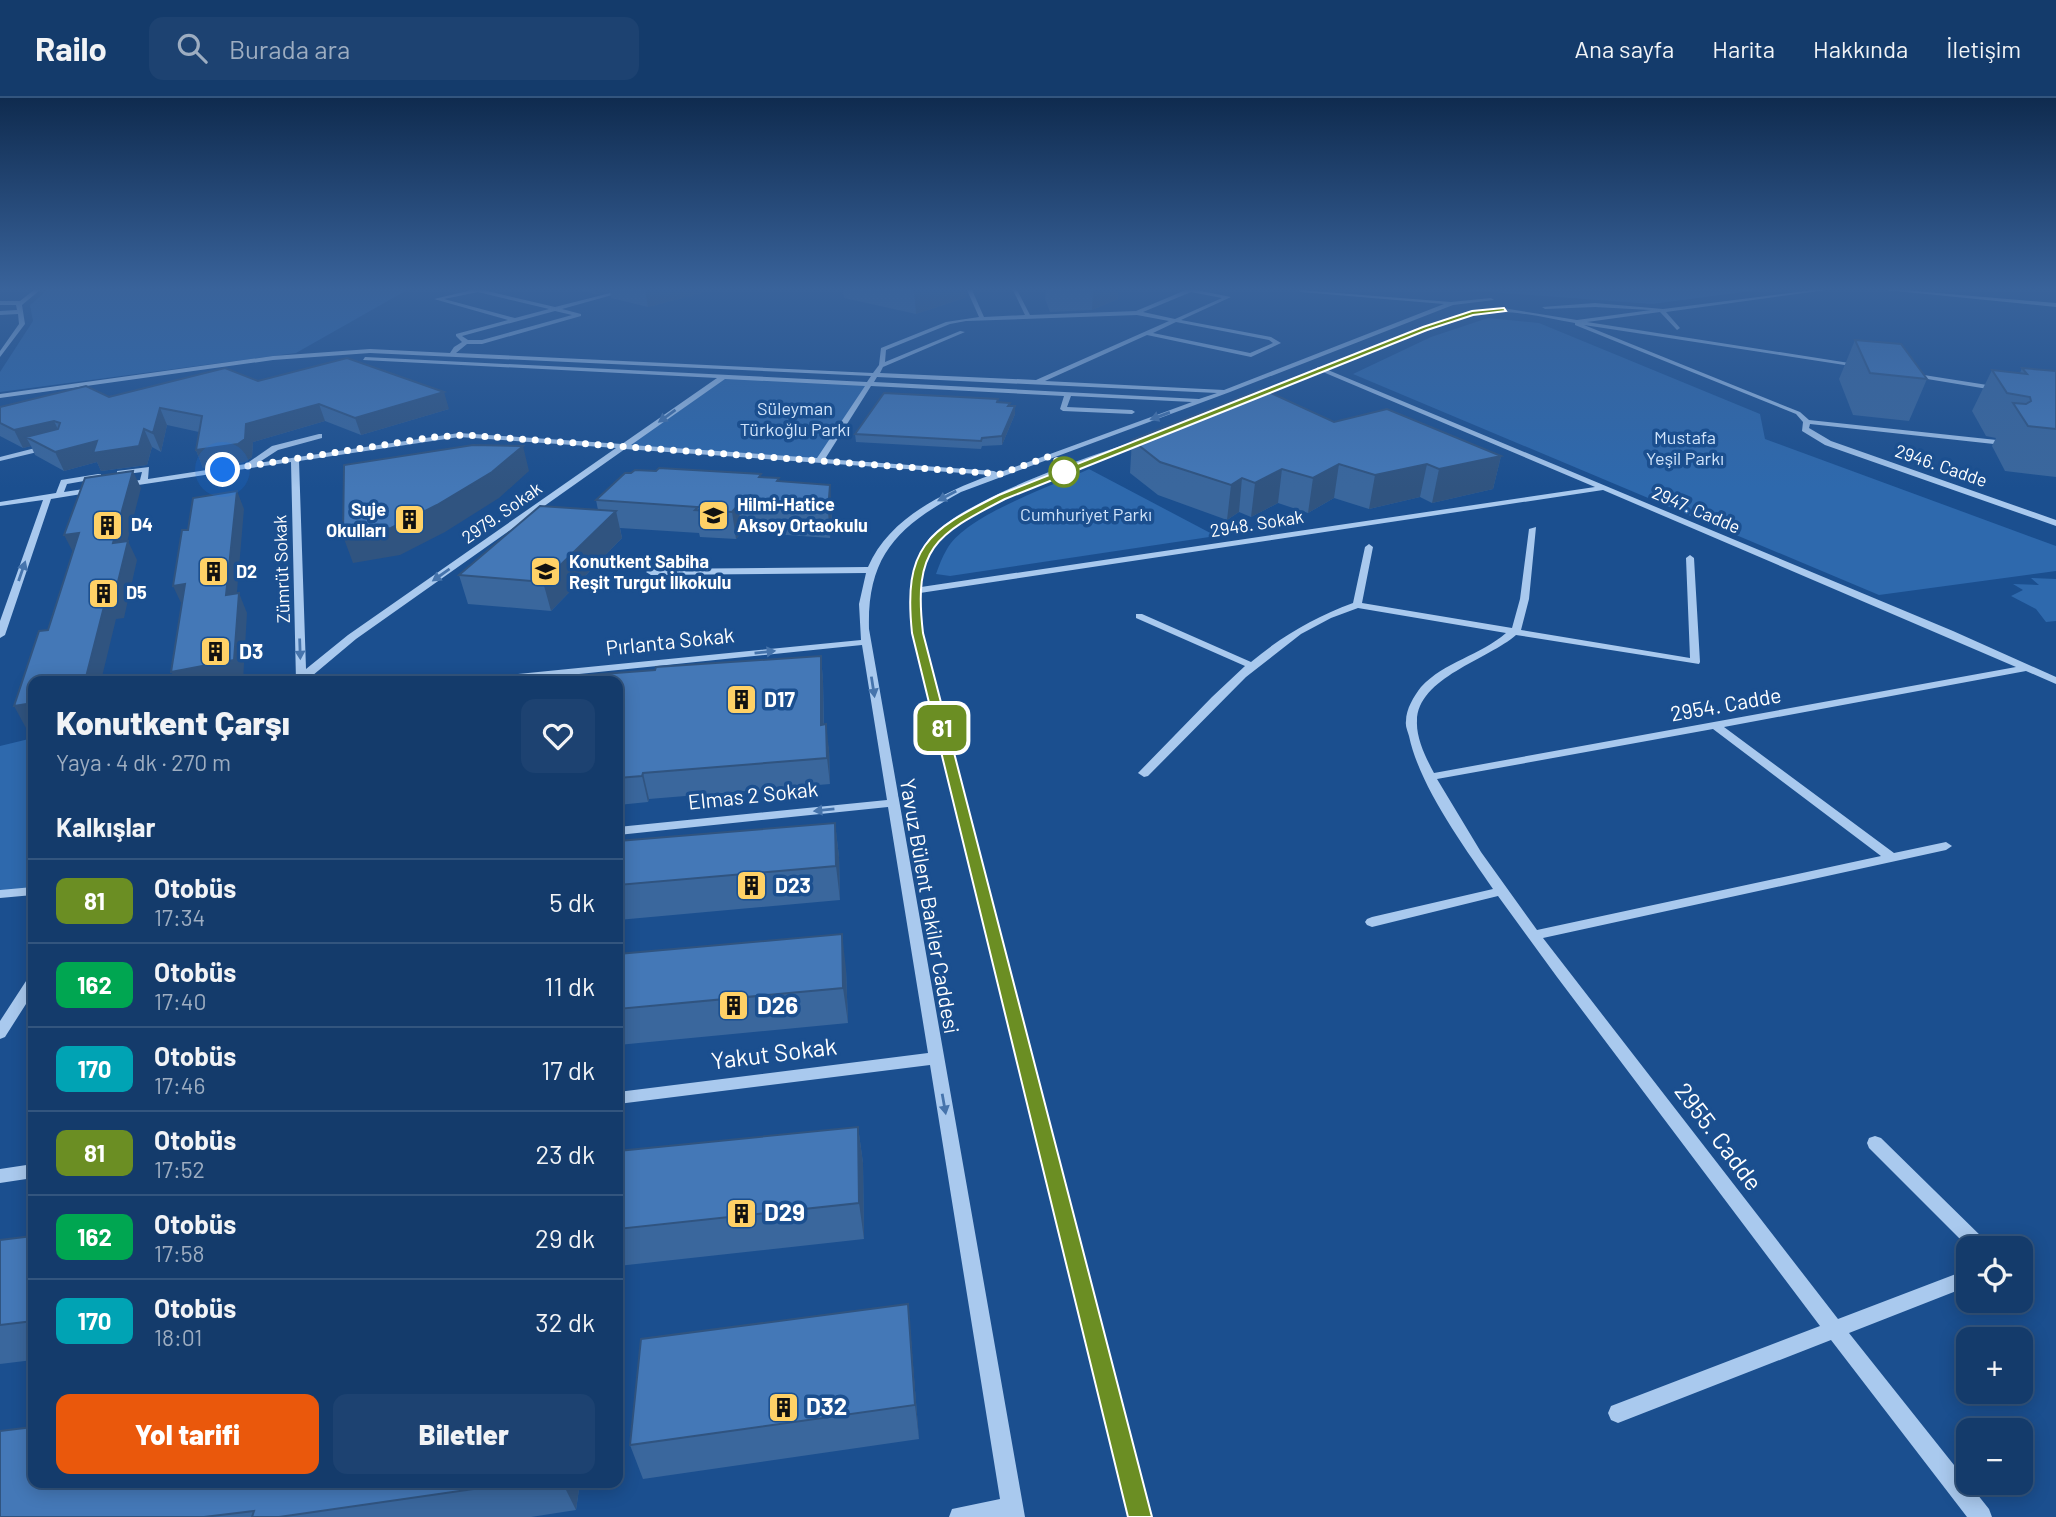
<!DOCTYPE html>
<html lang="tr">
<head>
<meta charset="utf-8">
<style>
	:root { --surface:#143b6b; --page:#1d4271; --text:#f1f3f6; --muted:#9dadc1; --line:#33557e; --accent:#ea580c }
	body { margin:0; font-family:Barlow,sans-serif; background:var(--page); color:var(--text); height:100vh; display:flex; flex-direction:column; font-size:26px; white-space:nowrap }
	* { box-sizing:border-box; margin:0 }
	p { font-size:23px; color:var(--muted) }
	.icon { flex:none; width:38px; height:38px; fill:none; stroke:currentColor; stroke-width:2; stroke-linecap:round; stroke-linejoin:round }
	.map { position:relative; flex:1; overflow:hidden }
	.drawer { position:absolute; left:28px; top:578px; width:595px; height:812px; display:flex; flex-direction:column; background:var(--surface); border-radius:14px; box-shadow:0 4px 18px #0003,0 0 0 2px var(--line) }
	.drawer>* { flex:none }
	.badge { padding:0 14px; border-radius:10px; font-size:24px; line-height:46px }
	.fabs { position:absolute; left:1956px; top:1138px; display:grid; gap:14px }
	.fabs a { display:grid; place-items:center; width:77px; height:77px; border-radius:14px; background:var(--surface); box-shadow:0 4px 18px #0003,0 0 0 2px var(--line); font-size:35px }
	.you { position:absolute; width:35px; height:35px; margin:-18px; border:5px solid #fff; border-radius:50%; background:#1a73e8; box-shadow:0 0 0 10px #1a73e833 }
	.map>.badge { position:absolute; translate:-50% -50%; box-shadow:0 0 0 4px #fff }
	h2 { padding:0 28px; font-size:26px; line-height:63px }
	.round { display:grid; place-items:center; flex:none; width:74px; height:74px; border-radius:14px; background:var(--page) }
	.overview { display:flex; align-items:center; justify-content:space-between; height:119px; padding:0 28px }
	h1 { font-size:33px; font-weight:800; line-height:52px }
	.cta { display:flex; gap:14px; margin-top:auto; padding:14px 28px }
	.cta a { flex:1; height:80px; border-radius:14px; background:var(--accent); color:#fff; font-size:28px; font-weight:800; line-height:80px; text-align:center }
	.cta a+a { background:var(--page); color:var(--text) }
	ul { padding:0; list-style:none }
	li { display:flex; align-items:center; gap:21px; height:84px; padding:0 28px; border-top:2px solid var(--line) }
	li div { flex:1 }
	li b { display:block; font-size:26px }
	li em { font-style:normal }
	li .badge { min-width:77px; font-weight:700; text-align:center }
	header { display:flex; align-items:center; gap:42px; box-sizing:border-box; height:98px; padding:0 35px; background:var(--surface); border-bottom:2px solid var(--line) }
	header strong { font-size:33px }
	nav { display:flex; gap:38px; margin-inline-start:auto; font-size:24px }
	.search { width:490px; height:63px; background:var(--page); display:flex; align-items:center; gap:18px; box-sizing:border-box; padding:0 24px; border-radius:14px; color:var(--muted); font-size:26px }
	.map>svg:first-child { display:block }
</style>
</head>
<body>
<header>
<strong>Railo</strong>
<div class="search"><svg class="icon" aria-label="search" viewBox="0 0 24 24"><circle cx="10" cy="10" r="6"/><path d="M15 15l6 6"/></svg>Burada ara</div>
<nav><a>Ana sayfa</a><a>Harita</a><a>Hakkında</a><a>İletişim</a></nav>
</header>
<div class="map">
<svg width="2056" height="1419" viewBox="0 0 2056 1419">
	<rect width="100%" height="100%" fill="#1b4f8f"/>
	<path fill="#2e69ad" d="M47,192H407L296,255L0,294V274L33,223L30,207Z
		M1462,192H1759L1652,206Z
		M1488,220L1539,225L1760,316L1765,341L2056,448V473L1879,497L1353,276L1431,239Z
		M723,279L868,286L820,362L626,348Z
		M1089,371L1216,438L950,478L936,476C939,468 942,459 947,451C966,417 1052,388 1089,371Z
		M2031,480L2056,481V523L2046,524L2036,511L2011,498L2023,492L2013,486L2039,487Z
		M33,640V793L0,796V648Z"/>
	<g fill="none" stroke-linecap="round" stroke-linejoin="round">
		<path fill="#a9c9ee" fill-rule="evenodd" d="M34,192H40L22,207L25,226L0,259V253L19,226L18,216L0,217V213L17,212L16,207H0V203H20Z
			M472,192H483L555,209L622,192H630L562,211L581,216V218L482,246H467L456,255L873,275L879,267L881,250L946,224L979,219L967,192H972L984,219L1025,217L1013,192H1017L1030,217L1136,213L1186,192H1196L1231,199L1181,222L1271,239L1281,245L1251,259L1147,237L1045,283L1224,292L1444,206L1301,194L1299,192L1451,204L1491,200L1494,202L1453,207L1230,294L961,394C899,428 867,456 869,531L1025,1419H949L952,1411L1000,1401L930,967L618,1006V994L928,955L888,709L618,737V729L887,702L862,547L511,583H472L477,580L861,542L859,506L866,475L651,477L646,474L651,471L868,469C889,420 944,394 991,377L625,351L356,541L306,583H296L291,364L125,389H122V385L140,382L142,374L120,377H117V373L149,369L148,381L246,366L272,348L319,336H322V340L278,352L258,365L459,335L622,346L717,280L363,262L365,259L867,284L871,278L370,255L273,262L0,300V296L273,258L370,251L450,255L454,249L462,244L456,238V236L508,222L434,201ZM478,194L549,211L515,220L444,201ZM1191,194L1222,200L1175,221L1143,214ZM555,213L572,217L482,242H468L462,238ZM1137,217L1169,223L1036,282L880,275L883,269L965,234L960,233L885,264L886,252L950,226L966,223ZM1176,224L1269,242L1273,245L1250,255L1153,235ZM877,279L1217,295L1199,301L874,284ZM725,281L865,288L817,360L631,347ZM871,288L1064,298L1060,311L1063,313L1132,316L1135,314L1132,312L1067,309L1071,298L1192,304L998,375L994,373L825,361ZM459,339L616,350L348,537L306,571L299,363Z
			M1814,192H1826L1666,214L1680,230L1677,232L1660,214L1587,224L1862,267L1865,269L1864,270L1584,227L1800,314L1809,322L2006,343L2007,345L2003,347L1810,326L1809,330L1831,343L2056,422V428L1825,347L1802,333L1803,324L1796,316L1575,227V225C1551,221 1524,214 1500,214C1450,214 1376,252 1328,272L1953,533L2056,579V586L2026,573L1724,629L1894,755L1946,744L1952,748L1946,752L1543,840L1838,1221L1969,1171V1188L1849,1235L1989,1411L1992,1419H1967L1831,1242L1618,1325L1611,1322L1608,1315L1611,1308L1820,1228L1557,879L1498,798L1372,829L1367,827L1365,824L1367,821L1372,819L1493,791C1463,747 1420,689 1409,638C1408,634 1405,628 1406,623C1406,611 1414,598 1421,589C1444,564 1481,557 1506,535L1358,510L1331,520L1301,536L1246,579L1148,678L1144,679L1138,675L1212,599L1245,568L1136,520V516H1142L1251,564C1282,538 1315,519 1353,505L1365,449L1369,446L1373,449L1362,505L1512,530L1520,501L1529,431L1536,429L1529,501L1521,532L1690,560L1686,460L1690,457L1694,460L1700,564L1699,566L1516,537C1489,561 1417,580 1417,623C1416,640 1426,660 1434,675L2016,569L1603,392L920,495L923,535L1151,1419H1129L913,535C909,503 908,469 928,442C958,403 1096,355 1146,340L1150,342L1149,344C1096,363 970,402 936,444C926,457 922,474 921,489L1595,389L1323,274L1256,300L1251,299L1317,271V269H1323L1434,225L1476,212L1496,209L1577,222L1651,212L1595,209L1545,211L1542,209L1595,205L1663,211ZM1713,631L1881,758L1537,832L1481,754L1437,681Z
			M1886,192H1902L2056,205V209Z
			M1911,275L2000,289L2003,291L2000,293L1909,278L1908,277Z
			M47,347L51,349L50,351L0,363V359Z
			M98,376H101V380L67,386L64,394L97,389L101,391L100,393L51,401L5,537L0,540V523L43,402L0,408V404L56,395L61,382Z
			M33,789V797L0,800V792Z
			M33,879V895L5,939L0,941V923L28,880Z
			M1875,1038L1881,1040L1987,1144L1990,1150H1969L1869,1050L1867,1045L1869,1040Z
			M33,1066V1080L0,1085V1071Z"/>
	</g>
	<path fill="#3a679d" d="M578,192H713L648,209L611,200L610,193L596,196Z
		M843,192H967V199L916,216L844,200Z
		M1046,192H1118V201L1092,212L1050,214L1045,201Z
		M1855,242L1927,281L1909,323L1853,317L1839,281Z
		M2022,270L2056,273V379L2005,373L1992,348L1996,340L1986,338L1972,313L1992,272L2020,275Z
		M258,283L449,311L361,337L325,323L253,344L252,359L245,364L203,370L196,352L199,334L167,327L161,354L152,349L147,367L101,373L97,364L64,373L35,357L31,348L23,350L0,338V309Z
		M998,304L1010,305V308L1015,316L1002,347L982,348L981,351L856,344L855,336Z
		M1334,324L1501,358L1493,391L1432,405L1420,399L1369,411L1334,400L1308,415L1278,405L1251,419L1239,414L1227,422L1158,397L1130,375L1132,342Z
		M762,379L780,383L832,413L830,440L742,434L736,441L700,439L699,435L620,430L622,440L551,513L468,506L459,477L598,412L596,402Z
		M821,558L823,583L824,627L829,652L830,686L649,701L648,704L618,707V583L655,572Z
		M835,725L839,759L840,802L618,822V743Z
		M618,856L846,871L848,925L618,947Z
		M858,1029L863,1065L864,1141L618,1168V1053Z
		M33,1138V1262L0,1266V1142Z
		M908,1206L919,1341L643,1381L630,1347Z
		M33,1384H580L576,1412L531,1419H0Z"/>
	<path fill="#305480" d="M595,192H609L610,193L596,196Z
		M645,192H713L648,209Z
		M914,192H967V199L916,216Z
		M977,192H990L977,196Z
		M1093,192H1118V201L1092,212Z
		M444,294L449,311L361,337L355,320Z
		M319,306L325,323L253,344L252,359L245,364L203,370L196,352L246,326Z
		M1015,308V316L1002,347V338Z
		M160,310L167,327L161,354L153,335Z
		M54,323L62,340L26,339L31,348L23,350L14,332Z
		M144,331L152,349L147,367L101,373L97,364L64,373L55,354Z
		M523,348L529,373L499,400L445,434L400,457L353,465L343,438Z
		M1501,358L1493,391L1432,405L1439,371Z
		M1339,366L1334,400L1308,415L1313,380Z
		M1427,366L1420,399L1369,411L1375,377Z
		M1282,371L1278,405L1251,419L1255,385Z
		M133,373L141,390L122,464L113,445Z
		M1242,380L1239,414L1227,422L1231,387Z
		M830,387L832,413L830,440L828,413Z
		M237,393L244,411L235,517L226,497Z
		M738,407L742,434L736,441L732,414Z
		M616,413L622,440L551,513L543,484Z
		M79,435L74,456L64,437Z
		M128,443L137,462L124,520L116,521L101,583H85L106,501Z
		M185,486L182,507L173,488Z
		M239,495L247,515L243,583H176L171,574Z
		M821,558L823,583L824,652L821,627Z
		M33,605V628L26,630L14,608Z
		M826,626L829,652L830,686L827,660Z
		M643,675L649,701L648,704L642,678Z
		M835,725L839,759L840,802L836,768Z
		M842,836L846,871L848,925L843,890Z
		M858,1029L863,1065L864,1141L859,1105Z
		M908,1206L911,1242L919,1341L915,1307Z
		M562,1384H580L576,1412Z"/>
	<path fill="#4478b7" stroke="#305480" stroke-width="2" d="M1855,242L1901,246L1927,281L1870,275Z
		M347,260L444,294L355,320L319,306L246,326L245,341L238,346L196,352L202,318L160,310L153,335L144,331L139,348L93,355L97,343L55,354L26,339L58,331L60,325L54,323L14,332L0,325V309L86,288L109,299L225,270L258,283Z
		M2022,270L2056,273V331L2028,328L2013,305L2026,306L2031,303L2030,299L2007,295L1992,272L2027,276Z
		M1262,291L1334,324L1387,311L1501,358L1439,371L1427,366L1375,377L1339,366L1313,380L1282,371L1255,385L1242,380L1231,387L1160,364L1132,342Z
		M884,295L998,301L997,304L1010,305L1008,308H1015L1002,338L982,340L981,343L855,336Z
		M473,347L523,348L492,374L437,407L391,430L343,438L344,367Z
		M659,370L761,376L759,379L779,380L777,383L830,387L828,413L738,407L732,414L695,412L698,409L596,402L625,375H631L635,372L656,373Z
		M133,373L113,445L128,443L114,500L106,501L85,583H33V605L14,608L39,533L48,532L79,435L64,437L85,380Z
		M237,393L226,497L239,495L234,562L171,574L185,486L173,488L182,432H188L193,400Z
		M540,408L616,413L543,484L459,477Z
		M821,558V627L826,626L827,660L643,675L642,678L618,680V583H509L655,572L656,569Z
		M835,725L836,768L618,787V743Z
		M842,836L843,890L618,911V856Z
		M858,1029L859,1105L618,1131V1053Z
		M33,1138V1223L0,1227V1142Z
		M908,1206L915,1307L630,1347L641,1241Z
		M33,1329V1384H523L279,1419H252L254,1413L204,1419H0V1333Z"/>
	<defs><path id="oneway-solid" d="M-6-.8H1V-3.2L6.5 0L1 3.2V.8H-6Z" transform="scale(1.75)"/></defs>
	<g fill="#4674ac">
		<use href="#oneway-solid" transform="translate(667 318) rotate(144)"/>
		<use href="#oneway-solid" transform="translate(1160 318) rotate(160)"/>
		<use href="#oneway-solid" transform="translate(947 398) rotate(152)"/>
		<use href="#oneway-solid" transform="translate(22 473) rotate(-71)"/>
		<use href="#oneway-solid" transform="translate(441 477) rotate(145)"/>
		<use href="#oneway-solid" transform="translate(300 551) rotate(88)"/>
		<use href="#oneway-solid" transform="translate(765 554) rotate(-6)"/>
		<use href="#oneway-solid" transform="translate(873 589) rotate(81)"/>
		<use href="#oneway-solid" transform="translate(824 712) rotate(174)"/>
		<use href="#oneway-solid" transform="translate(944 1006) rotate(80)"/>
	</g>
	<linearGradient id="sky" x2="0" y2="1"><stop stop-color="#0f2b4f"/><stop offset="0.49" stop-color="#39639b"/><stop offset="1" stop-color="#39639b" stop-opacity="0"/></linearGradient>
	<rect width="2056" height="390" fill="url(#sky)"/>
	<path fill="#6b8e23" stroke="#fff" stroke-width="2" d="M1504,210L1506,213L1473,217L1427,232L1005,401C935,437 913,450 923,535L1152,1419H1128L912,535C903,449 927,433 999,397L1423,229L1472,213Z"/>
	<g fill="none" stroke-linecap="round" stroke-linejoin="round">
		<path stroke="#fff" stroke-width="7" stroke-dasharray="0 12.6" d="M223,372L434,339L465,337L1000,376L1053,357L1064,374"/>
	</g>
	<defs>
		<symbol id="school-square" viewBox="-11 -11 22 22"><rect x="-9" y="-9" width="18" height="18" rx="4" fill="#ffd166" stroke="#1b4f8f"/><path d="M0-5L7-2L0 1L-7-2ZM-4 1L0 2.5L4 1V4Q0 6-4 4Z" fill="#111"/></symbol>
		<symbol id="building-square" viewBox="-11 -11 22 22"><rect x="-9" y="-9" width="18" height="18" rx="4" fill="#ffd166" stroke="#1b4f8f"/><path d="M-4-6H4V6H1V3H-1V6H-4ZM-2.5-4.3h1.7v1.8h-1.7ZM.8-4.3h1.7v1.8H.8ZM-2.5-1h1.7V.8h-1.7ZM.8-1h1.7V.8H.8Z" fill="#111"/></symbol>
	</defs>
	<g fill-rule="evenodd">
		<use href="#school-square" x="696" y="400" width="35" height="35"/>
		<use href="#building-square" x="392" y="404" width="35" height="35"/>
		<use href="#building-square" x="90" y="410" width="35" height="35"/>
		<use href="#building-square" x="196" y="456" width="35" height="35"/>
		<use href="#school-square" x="528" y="456" width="35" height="35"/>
		<use href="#building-square" x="86" y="478" width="35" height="35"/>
		<use href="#building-square" x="198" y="536" width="35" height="35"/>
		<use href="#building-square" x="724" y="584" width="35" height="35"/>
		<use href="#building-square" x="734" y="770" width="35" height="35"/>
		<use href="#building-square" x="716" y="890" width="35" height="35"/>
		<use href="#building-square" x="724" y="1098" width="35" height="35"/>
		<use href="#building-square" x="766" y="1292" width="35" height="35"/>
	</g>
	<circle fill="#fff" stroke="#6b8e23" stroke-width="3.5" cx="1064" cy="374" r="14"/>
	<g text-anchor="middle" stroke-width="7" stroke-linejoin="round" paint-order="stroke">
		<g font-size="18" fill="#cfe3fa" stroke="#1b4f8f">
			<text x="795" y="317">Süleyman<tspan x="795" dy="21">Türkoğlu Parkı</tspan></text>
			<text x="1685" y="346">Mustafa<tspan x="1685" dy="21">Yeşil Parkı</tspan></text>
			<text x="1086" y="423">Cumhuriyet Parkı</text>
		</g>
		<g font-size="18" fill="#fff" stroke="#1b4f8f">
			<text transform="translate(1941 368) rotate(19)" y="6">2946. Cadde</text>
			<text transform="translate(1696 412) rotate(23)" y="6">2947. Cadde</text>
			<text transform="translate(502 415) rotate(-35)" y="6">2979. Sokak</text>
			<text transform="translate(1257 426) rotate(-9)" y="6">2948. Sokak</text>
			<text transform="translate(282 471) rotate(-92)" y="6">Zümrüt Sokak</text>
		</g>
		<g font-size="18" font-weight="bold" fill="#fff" stroke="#1b4f8f" text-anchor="start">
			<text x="737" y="413">Hilmi-Hatice<tspan x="737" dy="21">Aksoy Ortaokulu</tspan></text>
			<text x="386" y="418" text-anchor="end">Suje<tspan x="386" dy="21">Okulları</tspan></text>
			<text x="131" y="433">D4</text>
			<text x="569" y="470">Konutkent Sabiha<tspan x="569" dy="21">Reşit Turgut İlkokulu</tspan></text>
			<text x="236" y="480">D2</text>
			<text x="126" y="501">D5</text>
		</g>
		<g font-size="21" fill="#fff" stroke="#1b4f8f">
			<text transform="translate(670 544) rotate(-6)" y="7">Pırlanta Sokak</text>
			<text transform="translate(1726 607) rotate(-10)" y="7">2954. Cadde</text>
			<text transform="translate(753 698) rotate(-6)" y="7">Elmas 2 Sokak</text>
			<text transform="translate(929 808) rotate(80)" y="7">Yavuz Bülent Bakiler Caddesi</text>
		</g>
		<g font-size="21" font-weight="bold" fill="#fff" stroke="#1b4f8f" text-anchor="start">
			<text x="239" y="561">D3</text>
			<text x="764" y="609">D17</text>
			<text x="775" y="795">D23</text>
		</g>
		<g font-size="24" font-weight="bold" fill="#fff" stroke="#1b4f8f" text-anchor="start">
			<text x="757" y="916">D26</text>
			<text x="764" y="1123">D29</text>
			<text x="806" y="1317">D32</text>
		</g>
		<g font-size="24" fill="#fff" stroke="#1b4f8f">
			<text transform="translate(774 956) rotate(-7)" y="8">Yakut Sokak</text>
			<text transform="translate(1718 1039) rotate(53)" y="8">2955. Cadde</text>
		</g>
	</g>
</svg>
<div class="fabs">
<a><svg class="icon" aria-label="locate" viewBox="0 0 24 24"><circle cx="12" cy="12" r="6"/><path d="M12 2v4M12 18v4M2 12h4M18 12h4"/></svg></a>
<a>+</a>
<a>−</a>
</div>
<div class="you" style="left:223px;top:372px"></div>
<b class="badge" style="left:942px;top:630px;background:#6b8e23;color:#fff">81</b>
<section class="drawer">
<div class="overview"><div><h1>Konutkent Çarşı</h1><p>Yaya · 4 dk · 270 m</p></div><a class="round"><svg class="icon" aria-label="heart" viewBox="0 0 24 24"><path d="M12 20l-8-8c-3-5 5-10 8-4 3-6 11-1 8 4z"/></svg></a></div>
<h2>Kalkışlar</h2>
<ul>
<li><span class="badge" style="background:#6b8e23;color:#fff">81</span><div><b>Otobüs</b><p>17:34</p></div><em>5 dk</em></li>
<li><span class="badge" style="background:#00a651;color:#fff">162</span><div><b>Otobüs</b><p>17:40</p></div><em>11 dk</em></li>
<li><span class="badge" style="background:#00a3b4;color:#fff">170</span><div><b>Otobüs</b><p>17:46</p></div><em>17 dk</em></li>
<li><span class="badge" style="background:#6b8e23;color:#fff">81</span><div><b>Otobüs</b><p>17:52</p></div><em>23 dk</em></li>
<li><span class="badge" style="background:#00a651;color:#fff">162</span><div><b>Otobüs</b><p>17:58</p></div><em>29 dk</em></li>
<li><span class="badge" style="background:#00a3b4;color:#fff">170</span><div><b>Otobüs</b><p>18:01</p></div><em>32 dk</em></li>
</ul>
<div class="cta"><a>Yol tarifi</a><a>Biletler</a></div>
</section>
</div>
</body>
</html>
